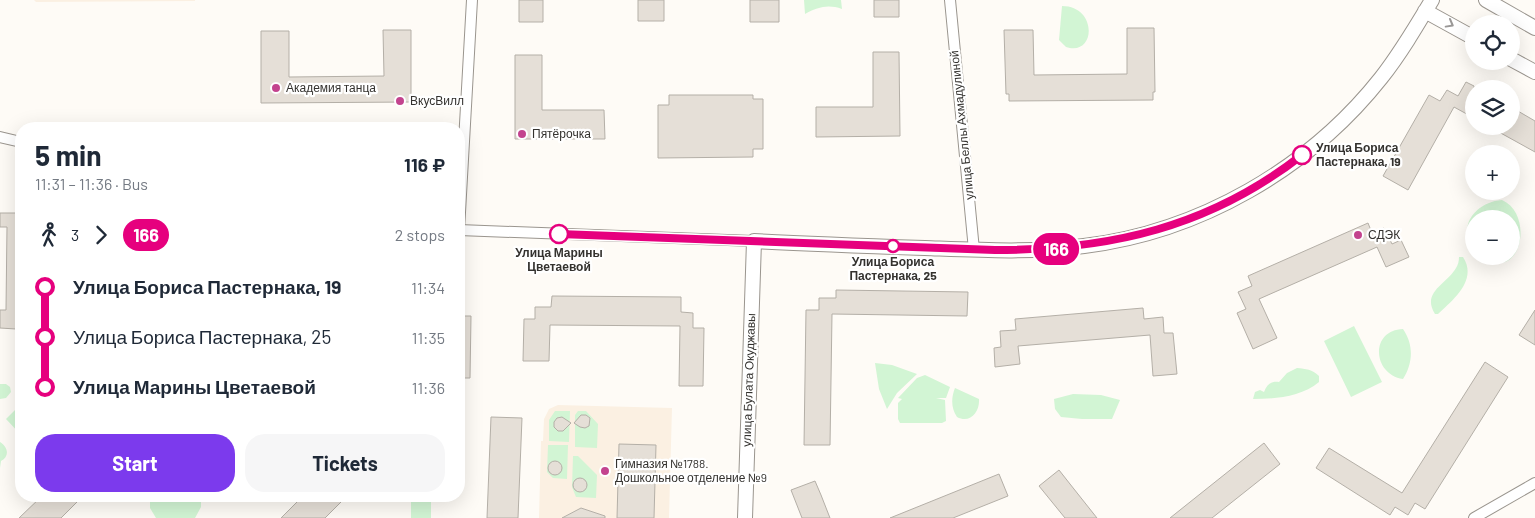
<!DOCTYPE html>
<html lang="en">
<head>
<meta charset="utf-8">
<style>
	:root { --surface:#fff; --page:#f6f6f7; --text:#1f2937; --muted:#747a83; --accent:#7c3aed }
	body { margin:0; font-family:Barlow,sans-serif; background:var(--page); color:var(--text); height:100vh; display:flex; flex-direction:column; font-size:19px; white-space:nowrap }
	* { box-sizing:border-box; margin:0 }
	p { font-size:16px; color:var(--muted) }
	.icon { flex:none; width:28px; height:28px; fill:none; stroke:currentColor; stroke-width:2; stroke-linecap:round; stroke-linejoin:round }
	.map { position:relative; flex:1; overflow:hidden }
	.sheet { position:absolute; left:15px; top:122px; width:450px; height:380px; display:flex; flex-direction:column; background:var(--surface); border-radius:20px; box-shadow:0 5px 20px #0002 }
	.sheet>* { flex:none }
	.badge { padding:0 10px; border-radius:16px; font-size:18px; line-height:32px }
	.buttons { position:absolute; left:1465px; top:15px; display:grid; gap:10px }
	.buttons a { display:grid; place-items:center; width:55px; height:55px; border-radius:50%; background:var(--surface); box-shadow:0 5px 20px #0002; font-size:25px }
	.map>.badge { position:absolute; translate:-50% -50%; box-shadow:0 0 0 2px #fff }
	.legs { display:flex; align-items:center; gap:8px; height:55px; padding:0 20px; font-size:16px }
	.legs p { margin-inline-start:auto }
	.overview { display:flex; align-items:center; justify-content:space-between; height:85px; padding:0 20px }
	h1 { font-size:28px; font-weight:700; line-height:38px }
	.primary-button { display:flex; gap:10px; margin-top:auto; padding:10px 20px }
	.primary-button a { flex:1; height:58px; border-radius:20px; background:var(--accent); color:#fff; font-size:20px; font-weight:700; line-height:58px; text-align:center }
	.primary-button a+a { background:var(--page); color:var(--text) }
	ul { padding:0 20px; list-style:none }
	li { display:flex; align-items:center; gap:18px; height:50px; font-size:19px }
	li i { display:grid; place-items:center; width:8px; height:100%; margin:0 6px; background:currentColor }
	li i::after { content:''; width:12px; height:12px; margin:-6px; border:4px solid; border-radius:50%; background:var(--surface) }
	li p { margin-inline-start:auto }
	li:first-child i { background:linear-gradient(#0000 50%,currentColor 0) }
	li:last-child i { background:linear-gradient(currentColor 50%,#0000 0) }
	.map>svg:first-child { display:block }
</style>
</head>
<body>
<div class="map">
<svg width="1535" height="518" viewBox="0 0 1535 518">
	<rect width="100%" height="100%" fill="#fefbf6"/>
	<path fill="#fbf0e2" d="M34,0H195V1L36,2Z
		M558,405L672,408L669,518H539L541,441H543L544,419L549,409Z"/>
	<path fill="#d2f5d4" d="M804,0H841L842,9C828,4 818,7 805,14Z
		M1062,6C1098,6 1096,57 1066,47L1059,40Z
		M1502,200C1535,214 1522,286 1479,256H1511V219H1474V250C1456,226 1476,202 1502,200Z
		M1459,257H1463C1478,280 1453,300 1438,314H1435C1421,292 1447,284 1456,268C1458,265 1459,261 1459,257Z
		M1354,326L1382,382L1351,397L1324,341Z
		M1403,329C1414,345 1413,363 1403,379C1372,374 1370,330 1403,329Z
		M875,363L892,365L917,374L897,393L887,409L879,389Z
		M1297,368C1306,369 1312,369 1319,376V382C1301,397 1275,399 1253,399L1255,392L1260,390L1264,392C1267,384 1271,381 1279,382L1287,373Z
		M925,375L950,387L946,398H936L945,400L946,421L942,423H900L898,419V403L902,399L898,398L917,378Z
		M0,384H6L10,387L11,392L6,398L0,399Z
		M955,388L979,399C980,412 970,424 957,417C951,408 951,398 955,388Z
		M1073,394L1101,395L1120,400L1112,419H1082L1061,417L1055,409L1054,399Z
		M21,404V435L6,419Z
		M555,411H570L569,442L549,441V420Z
		M578,411H586L598,424L597,448L575,447V415Z
		M0,442C8,447 10,456 1,461L0,468Z
		M548,445H568L567,479L553,478L547,472Z
		M573,456H578L597,475L596,498L576,497L572,487Z
		M150,496H201V507L195,518H156L150,508Z
		M411,496H431V518H411Z"/>
	<path fill="#e5dfd7" stroke="#b4afa7" d="M519,0H543V22H519Z
		M638,0H664V21H638Z
		M750,0H779V22H750Z
		M874,0H899V17H874Z
		M1127,28H1154L1155,92H1153V100L1009,101V94H1006L1004,30H1033L1034,75L1127,74Z
		M383,30H411V102L261,103V31H289V77L384,76Z
		M873,52H899L900,136L816,137V107H873Z
		M515,55H542V110H604L605,139H515Z
		M1466,82L1474,86V118L1454,107L1408,190L1383,176L1429,95L1440,101L1447,90L1458,96Z
		M669,95H753V99H763V149H753V157L658,158V105H669Z
		M1511,107L1535,121V152L1488,126H1511Z
		M0,213H18V231H21V314H17L16,329L0,328V310H6L7,227H0Z
		M1368,223L1372,233L1384,228L1392,244L1401,240L1409,257L1386,267L1377,247L1259,299L1277,338L1253,349L1237,313L1246,309L1238,292L1252,286L1248,276Z
		M836,290L968,292L967,316L832,314L830,445H804L806,310H819V298H836Z
		M552,296L681,297V312L693,313V328H704L703,386H679L680,326L550,325L549,361H523L524,319H535V307H551Z
		M1143,308L1144,319L1163,317L1164,333H1173L1177,374L1153,376L1150,335L1018,346L1020,364L995,367L994,348L1001,347L1000,331L1016,330L1015,319Z
		M1535,310V345L1519,335Z
		M459,316H471L470,378H459Z
		M1485,362L1508,377L1425,509L1415,503L1408,515L1395,507L1390,515L1316,468L1329,448L1402,493Z
		M581,415H586L590,418L589,426L585,428L580,427L574,423Z
		M491,417L522,418L518,518H487Z
		M562,417L571,423L563,431H558L554,427V422L557,418Z
		M1264,443L1280,464L1212,518H1170Z
		M619,444L656,445L654,518H617Z
		M548 468a7 7 0 1 1 14 0a7 7 0 1 1-14 0Z
		M1059,470L1070,484L1097,518H1065L1039,486Z
		M999,474L1008,496L953,518H890Z
		M573 485a7 7 0 1 1 14 0a7 7 0 1 1-14 0Z
		M815,481L821,495L830,518H802L791,490Z
		M42,496H83L61,518H19Z
		M303,496H347L325,518H281Z
		M581,508L605,516V518H562Z"/>
	<g fill="none" stroke-linecap="round" stroke-linejoin="round">
		<defs>
			<path id="street" d="M950,0L974,250
				M0,137L21,142
				M459,230L754,241
				M459,230L472,0
				M1474,518L1535,483"/>
			<path id="secondary" d="M1486,0L1535,28
				M1425,11L1474,38
				M1511,59L1535,72
				M745,518L754,241C811,244 868,246 925,248C978,250 1031,253 1084,246C1199,232 1309,169 1381,78C1400,54 1416,27 1432,0"/>
		</defs>
		<use href="#street" stroke="#9a958e" stroke-width="12"/>
		<use href="#secondary" stroke="#9a958e" stroke-width="16"/>
		<use href="#street" stroke="#fff" stroke-width="10"/>
		<use href="#secondary" stroke="#fff" stroke-width="14"/>
	</g>
	<defs><path id="oneway-chevron" d="M-2-3.5L2.5 0L-2 3.5" fill="none" stroke-width="1.6" stroke-linecap="round" stroke-linejoin="round" transform="scale(1.25)"/></defs>
	<use stroke="#9a9897" href="#oneway-chevron" transform="translate(1450 24) rotate(29)"/>
	<g fill="none" stroke-linecap="round" stroke-linejoin="round">
		<defs>
			<path id="line-1" d="M559,234L995,250C1110,250 1210,227 1302,155"/>
		</defs>
		<use href="#line-1" stroke="#fff" stroke-width="11"/>
		<use href="#line-1" stroke="#e6007e" stroke-width="8"/>
	</g>
	<g fill="#c3438e" stroke="#fff" stroke-width="2">
		<circle cx="276" cy="88" r="5"/>
		<circle cx="400" cy="101" r="5"/>
		<circle cx="522" cy="134" r="5"/>
		<circle cx="1358" cy="235" r="5"/>
		<circle cx="605" cy="471" r="5"/>
	</g>
	<g fill="#fff" stroke="#e6007e" stroke-width="2.5">
		<circle cx="1302" cy="155" r="9"/>
		<circle cx="559" cy="234" r="9"/>
		<circle cx="893" cy="246" r="6"/>
	</g>
	<g text-anchor="middle" stroke-width="4.5" stroke-linejoin="round" paint-order="stroke">
		<g font-size="12" fill="#34322f" stroke="#fff" text-anchor="start">
			<text x="286" y="92">Академия танца</text>
			<text x="410" y="105">ВкусВилл</text>
			<text x="532" y="138">Пятёрочка</text>
			<text x="1368" y="239">СДЭК</text>
			<text x="615" y="468">Гимназия №1788.<tspan x="615" dy="14">Дошкольное отделение №9</tspan></text>
		</g>
		<g font-size="12" fill="#34322f" stroke="#fff">
			<text transform="translate(962 125) rotate(-96)" y="4">улица Беллы Ахмадулиной</text>
			<text transform="translate(749 380) rotate(-88)" y="4">улица Булата Окуджавы</text>
		</g>
		<g font-size="12" font-weight="bold" fill="#34322f" stroke="#fff">
			<text x="1316" y="152" text-anchor="start">Улица Бориса<tspan x="1316" dy="14">Пастернака, 19</tspan></text>
			<text x="559" y="257">Улица Марины<tspan x="559" dy="14">Цветаевой</tspan></text>
			<text x="893" y="266">Улица Бориса<tspan x="893" dy="14">Пастернака, 25</tspan></text>
		</g>
	</g>
</svg>
<div class="buttons">
<a><svg class="icon" aria-label="locate" viewBox="0 0 24 24"><circle cx="12" cy="12" r="6"/><path d="M12 2v4M12 18v4M2 12h4M18 12h4"/></svg></a>
<a><svg class="icon" aria-label="layers" viewBox="0 0 24 24"><path d="M12 4l9 5-9 5-9-5zM3 14l9 5 9-5"/></svg></a>
<a>+</a>
<a>−</a>
</div>
<b class="badge" style="left:1056px;top:249px;background:#e6007e;color:#fff">166</b>
<section class="sheet">
<div class="overview"><div><h1>5 min</h1><p>11:31 – 11:36 · Bus</p></div><b>116 ₽</b></div>
<div class="legs"><svg class="icon" aria-label="walk" viewBox="0 0 24 24"><circle cx="13" cy="4" r="2"/><path d="M13 8l-2 6 4 7M11 14l-3 7M7 12l3-4h3l4 4"/></svg>3<svg class="icon" aria-label="forward" viewBox="0 0 24 24"><path d="M9 5l7 7-7 7"/></svg><b class="badge" style="background:#e6007e;color:#fff">166</b><p>2 stops</p></div>
<ul>
<li><i style="color:#e6007e"></i><b>Улица Бориса Пастернака, 19</b><p>11:34</p></li>
<li><i style="color:#e6007e"></i><span>Улица Бориса Пастернака, 25</span><p>11:35</p></li>
<li><i style="color:#e6007e"></i><b>Улица Марины Цветаевой</b><p>11:36</p></li>
</ul>
<div class="primary-button"><a>Start</a><a>Tickets</a></div>
</section>
</div>
</body>
</html>
